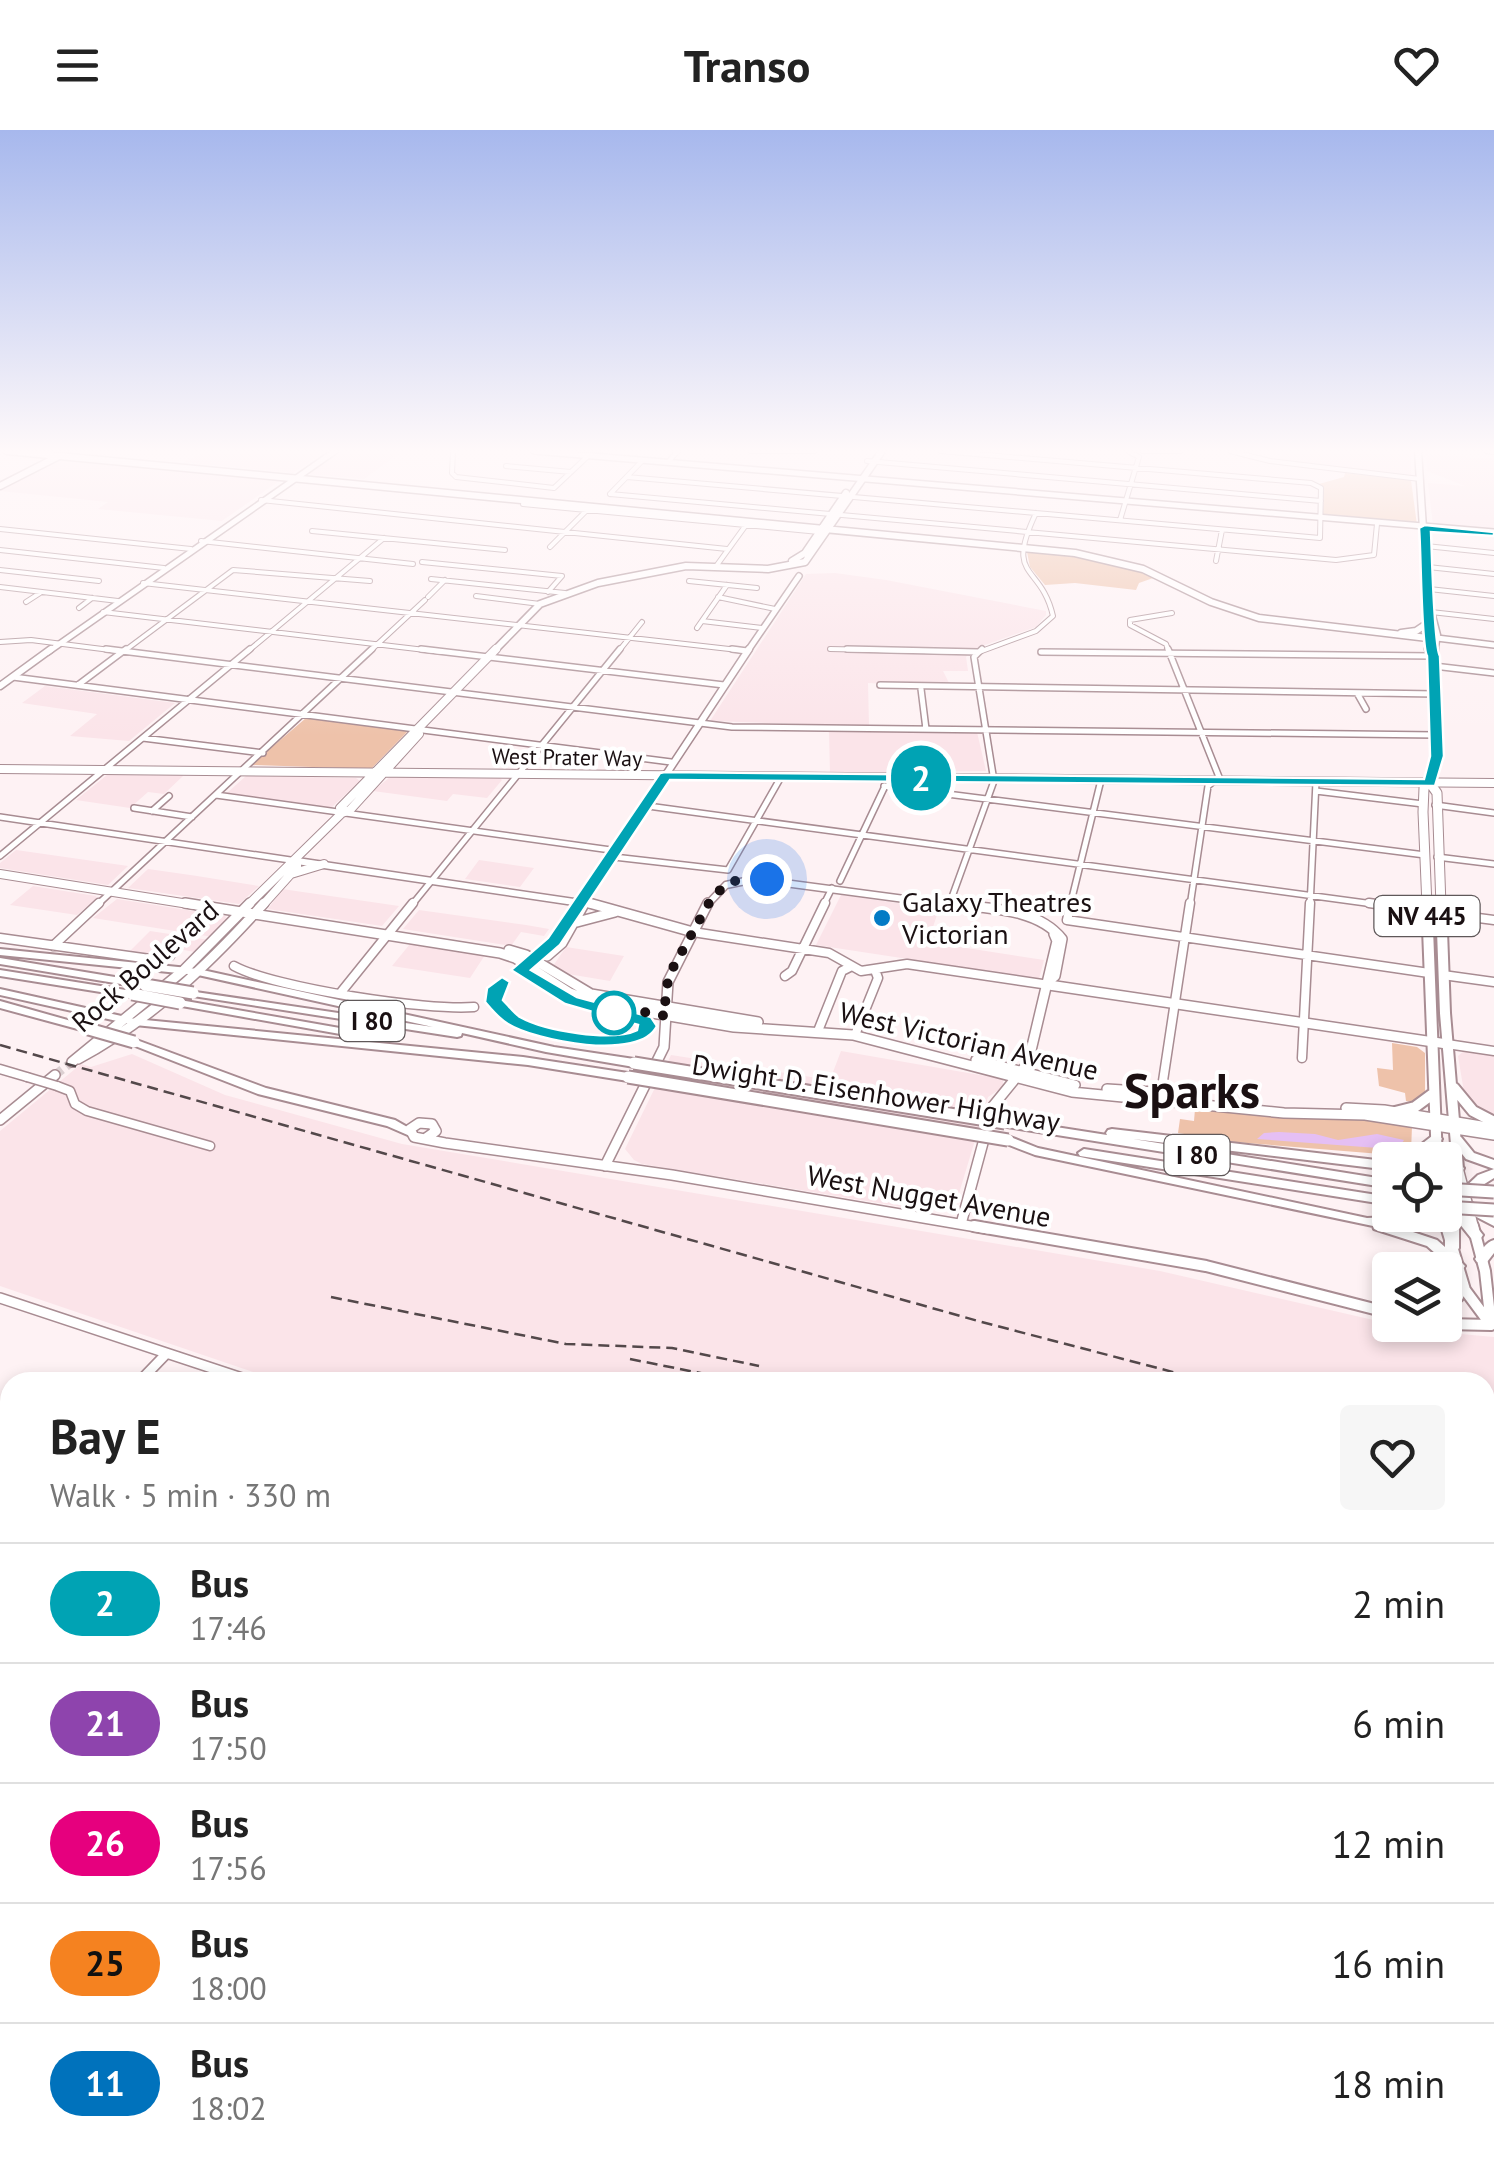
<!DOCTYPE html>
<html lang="en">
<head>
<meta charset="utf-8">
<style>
	:root { --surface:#fff; --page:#f6f6f6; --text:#222; --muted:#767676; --line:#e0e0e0 }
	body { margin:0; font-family:"PT Sans",sans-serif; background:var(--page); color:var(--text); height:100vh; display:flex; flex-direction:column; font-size:38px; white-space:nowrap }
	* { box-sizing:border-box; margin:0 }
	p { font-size:32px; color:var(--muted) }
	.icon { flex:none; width:55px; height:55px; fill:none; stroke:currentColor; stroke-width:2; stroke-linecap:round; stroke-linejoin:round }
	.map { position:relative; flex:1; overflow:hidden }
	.panel { position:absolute; left:0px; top:1242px; width:1495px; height:792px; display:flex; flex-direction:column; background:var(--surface); border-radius:30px 30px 0 0; box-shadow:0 5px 15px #0003 }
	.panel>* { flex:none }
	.badge { padding:0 20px; border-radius:32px; font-size:35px; line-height:65px }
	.fabs { position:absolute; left:1372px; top:1012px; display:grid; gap:20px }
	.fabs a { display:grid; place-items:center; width:90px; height:90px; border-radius:10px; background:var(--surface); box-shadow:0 5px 15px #0003; font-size:50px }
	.you { position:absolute; width:50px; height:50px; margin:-25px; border:8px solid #fff; border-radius:50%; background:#1a73e8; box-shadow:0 0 0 15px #1a73e833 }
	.map>.badge { position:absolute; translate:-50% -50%; box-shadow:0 0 0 5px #fff }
	.round { display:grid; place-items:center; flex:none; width:105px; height:105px; border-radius:10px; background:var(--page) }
	.summary { display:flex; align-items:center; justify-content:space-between; height:170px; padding:0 50px }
	h1 { font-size:48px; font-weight:600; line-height:75px }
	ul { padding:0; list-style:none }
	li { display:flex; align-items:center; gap:30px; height:120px; padding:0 50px; border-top:2px solid var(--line) }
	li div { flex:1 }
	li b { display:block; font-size:38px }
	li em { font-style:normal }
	li .badge { min-width:110px; font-weight:700; text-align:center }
	header { display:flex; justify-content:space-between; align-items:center; height:130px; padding:0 50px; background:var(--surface); font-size:45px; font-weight:600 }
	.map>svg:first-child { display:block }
</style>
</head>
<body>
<header><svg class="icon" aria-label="menu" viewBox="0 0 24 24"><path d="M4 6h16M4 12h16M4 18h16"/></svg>Transo<svg class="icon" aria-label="heart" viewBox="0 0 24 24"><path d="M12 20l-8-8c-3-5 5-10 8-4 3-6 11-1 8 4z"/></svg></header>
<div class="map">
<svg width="1494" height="2033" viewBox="0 0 1494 2033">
	<rect width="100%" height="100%" fill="#fef2f4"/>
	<path fill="#fbe4e9" d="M207,321H326L293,343L184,332Z
		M340,321H388L401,322L364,349L308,344Z
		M1285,321H1411V345L1278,330Z
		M1427,324L1494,329V399L1433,395L1428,353L1465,356L1427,341Z
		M62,328L282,349L222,391L98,379L108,372L0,361Z
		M835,443L886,450L1046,481V485L1036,497L971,520L966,527L968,541H943L951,557L868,553L869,596L710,591L806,444Z
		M45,556L175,573L129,611L70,606L97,584L22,573Z
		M829,601L977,602L986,641L830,643Z
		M107,645H182L183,646L164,664L148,662L130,678L76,670Z
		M246,646L356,648L360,651L331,678L227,663Z
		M390,647L500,648L502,650L487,668L453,664L447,671L373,661Z
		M16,720L128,736L108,755L0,738V733Z
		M479,730L534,738L520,757L465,749Z
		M148,739L197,746L259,756L239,774L128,758Z
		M33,756L96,766L97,768L77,785L10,775Z
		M282,759L399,776L382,796L268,779Z
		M841,765L939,779L928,812L1044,830L1039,849L816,815Z
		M117,769L225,786L228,790L213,807L93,788Z
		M419,780L526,795L549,799L544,806L521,802L511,816L403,799Z
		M150,801L209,810L195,822L172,818L152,826L129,822Z
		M410,814L485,825L470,848L392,836Z
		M566,817L624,826L610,851L568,844L553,836Z
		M841,921L1003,949V957L988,967L957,1070L942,1078L921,1080L642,1034L634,1030L625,1019L671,925L830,950Z
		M1464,921L1494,924V990L1465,968L1458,926Z
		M132,924L225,965L402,1014L1160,1141L1417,1200L1494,1207V2033H1469L1448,2025H1485V1252H296L271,1248L0,1156V1001L81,934L91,937Z
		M10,1407V1620L0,1619V1418Z
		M0,1671L10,1672V2025H450L447,2033H0Z
		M489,2025H1272L1288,2033H486Z"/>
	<path fill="#eec2aa" d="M1345,343L1411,350L1417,395L1323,387L1324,359L1319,354L1344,347Z
		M1032,421L1082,426L1156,447L1139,453L1136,460L1075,453L1045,455L1030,437L1027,422Z
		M306,588L408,601L371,639L251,635Z
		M1392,913L1417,917L1425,923V964L1417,973L1406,971L1405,963L1379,956L1377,938L1393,940Z
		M1171,975L1302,988L1363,987L1412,996L1411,1022L1393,1025L1235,1012L1178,1003L1180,989L1194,991L1195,979Z"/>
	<path fill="#e5bff4" d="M1279,1002L1315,1004L1338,1010L1377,1004L1404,1010L1400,1016L1391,1019L1257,1009L1264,1003Z"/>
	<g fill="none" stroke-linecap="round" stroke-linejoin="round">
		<path stroke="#dcd0d2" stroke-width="9" stroke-dasharray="9 5" stroke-linecap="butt" d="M55,945L72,932"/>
		<defs>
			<path id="minor-far4" d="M453,321L452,343L456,347L554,358L588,326
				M751,321H814
				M1143,321H1180
				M1230,321L1270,331L1420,349
				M1486,321L1494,322
				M867,331L1321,371
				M668,332L678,321
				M506,336L571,342
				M627,347L1320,408L1321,358L1311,353L941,321
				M610,364L1336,430L1374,425L1377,394
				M610,364L643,330
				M261,370L727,419
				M523,374L819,402
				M1120,390L1139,327L1128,321
				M0,399L191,419
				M312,401L505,420
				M201,411L413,434
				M1426,416L1494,423
				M550,417L587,380
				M0,420L164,438
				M1216,431L1222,400
				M422,432L562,446L548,462
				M717,435L746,395
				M1428,437L1494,444
				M0,440L99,451
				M431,449L565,463
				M689,451L757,458
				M143,453L747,521
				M0,457L118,471
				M1429,459L1494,466
				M476,466L540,474
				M428,467L445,450
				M718,467L775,479
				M26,472L40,463
				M79,478L92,468
				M103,482L442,522
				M1431,482L1494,489
				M702,491L762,498
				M697,498L727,455
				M0,512L31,510L126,522
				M830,519L970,522
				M123,522L233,440L370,451
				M247,522L384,408
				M369,522L425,470
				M618,522L642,492
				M979,522L1036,501L1053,486C1041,433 1004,450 1036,383
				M1169,522L1166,514L1130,495V490L1172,483"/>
			<path id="minor-far3" d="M106,519L732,597L1436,605
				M421,519L724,555
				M732,519L747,521
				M847,519L978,522
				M1168,519L1219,647L1208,656L1190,776
				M1041,522L1433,526
				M1434,536L1494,543
				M13,547L671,632
				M78,555L126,519
				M880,555L1435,564
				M921,559L926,599
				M1357,563L1366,579
				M143,608L263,623
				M884,656L1425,725
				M1316,661L1423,674
				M216,665L618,721
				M1435,675L1494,683
				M648,676L1388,776
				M134,678L192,687
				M152,681L169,666
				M0,687L297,731
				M0,726L250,519
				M614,727L728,740L781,647
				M1437,727L1494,734
				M840,751L885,656
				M952,767L994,651L974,527L982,519
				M96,776L372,519
				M411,776L620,519
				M823,776L832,758
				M1070,776L1101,650
				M1310,776L1316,652"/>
			<path id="minor-far2" d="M1071,773L1067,790L1429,843
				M1369,773L1427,781
				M1440,783L1494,790
				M693,802L829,823L861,841L907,834L1049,855
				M0,808L150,829L170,826
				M53,816L99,773
				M234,836C275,858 427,881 474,877
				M1443,845L1494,852
				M785,846L792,841L825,773
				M342,861L413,773
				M818,901L842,841L850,837
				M855,905L878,848L875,840
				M1447,914L1494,921
				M1302,928L1310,773
				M0,939L27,947
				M57,956L70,961L75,974L87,981L210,1016
				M1161,964L1190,773"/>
			<path id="minor-far1" d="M0,1168L254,1252
				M139,1252L166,1224
				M0,1315L10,1319
				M0,1401L10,1391"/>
			<path id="minor" d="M1317,2025V2033"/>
			<path id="tertiary-far4" d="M534,321L1494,402
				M1437,508L1494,515
				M48,522L335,321
				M747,522L799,446"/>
			<path id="tertiary-far3" d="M0,556L51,519
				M297,731L601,776
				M579,776L749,519
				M706,776L726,755L755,749L957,776"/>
			<path id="tertiary-far2" d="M589,773L693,802
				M940,773C980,779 1035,775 1062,809L1055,846L1050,850
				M577,792L615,782
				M547,826L562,813L584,774
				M530,831L554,812L581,773
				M1049,855L1447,914
				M426,1008L436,1001L432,994L419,993L410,999L414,1007L445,1013L672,1045L988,1099
				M605,1036L664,917L668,852L708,773
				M1458,1038L1474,1099
				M1444,1085L1447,1099
				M961,1094L993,976L1028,933L1057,811L1054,804"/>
			<path id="tertiary-far1" d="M974,1096L1206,1136L1390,1183
				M1446,1096L1465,1160L1491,1195
				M1473,1096L1485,1141L1491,1195
				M1445,1174L1458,1167L1462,1152
				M1445,1194L1491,1195"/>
			<path id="tertiary" d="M466,2033L469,2025"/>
			<path id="secondary-far3" d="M7,321L1075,423L1143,439L1211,472L1259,488L1436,509
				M0,356L57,327
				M792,431L805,423L846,363
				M493,522L540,474L598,453L686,436L768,439L805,432L882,321"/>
			<path id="secondary-far2" d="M0,639L1494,653
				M342,683L340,678L496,519
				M0,744L201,776
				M291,744L324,734
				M247,776L342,683L350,680L419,604
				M262,776L297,737V731"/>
			<path id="secondary-far1" d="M185,773L500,823L515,828L570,863L599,874L734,897L853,905L1072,962L1284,983L1365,985L1494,1005
				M509,820L526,825L591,864L758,892
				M78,929C151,890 209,834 264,773
				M976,930L1075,955
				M72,932L184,840L250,773
				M1107,959L1170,963
				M1346,978L1384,980L1494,998
				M0,990L55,945"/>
			<path id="secondary" d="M0,1643L10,1644
				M1363,2025L1385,2033"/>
			<path id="primary-far2" d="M1418,321L1431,522
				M1431,482L1437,505L1434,522
				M1401,503L1416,501L1428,493"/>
			<path id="primary-far1" d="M1429,519L1433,526
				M1430,653L1437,663L1441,776
				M1427,776L1423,682L1424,658L1433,647L1437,626L1434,519"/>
			<path id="primary" d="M1427,773L1437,1030
				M1441,773L1445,883L1458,1038
				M1454,958L1473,981L1494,992
				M1395,982L1415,977L1434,963"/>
			<path id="motorway" d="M0,819L198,839L554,917L634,929L640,933L634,937L546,922L462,903L461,906L457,907L193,866L187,863L189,861L433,897L198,845L0,825Z
				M0,828L145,852L151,855L145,858L0,834Z
				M0,840L132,861L138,864L132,867L0,846Z
				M0,859L135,889L523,927L628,943L634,947L628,951L528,935L135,895L0,865Z
				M180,870L374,904L380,907L374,910L176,875L174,873L176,871Z
				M0,871L89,896L91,898L85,901L0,878Z
				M134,909L266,958L395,990L416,1002L410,1006L387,996L258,964L130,914L128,912Z
				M1005,989L1107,1005L1106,1003L1108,1000L1112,999L1376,1030L1375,1028L1377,1025L1381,1024L1410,1023L1432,1006H1440L1442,1009L1417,1030H1390L1388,1032H1390V1040L1133,1009L1390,1050V1058L1001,996L999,993L1001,990Z
				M1008,1006L1038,1018L1367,1088L1430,1085L1428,1088L1402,1096H1395L1437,1110L1445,1117V1094L1449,1081L1445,1076L1453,1071L1451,1068L1445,1070V1049H1447L1454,1035L1458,1034L1464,1038L1456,1058L1460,1062L1478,1045L1494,1039L1466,1029L1451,1010L1457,1006L1461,1007L1474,1023L1494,1030V1048L1478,1058L1467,1070L1494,1086V1096L1463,1080L1483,1105L1481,1108H1471L1459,1093V1118L1457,1121L1451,1122L1465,1136L1463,1139H1453L1427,1116L1374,1099L1373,1096L1035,1025L1004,1013L1002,1010Z
				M1084,1019L1390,1067V1075L1080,1026L1078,1023Z
				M1494,1110V1123L1487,1132H1477L1475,1129C1480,1122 1486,1112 1494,1110Z"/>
		</defs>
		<use href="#minor-far4" stroke="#a88c92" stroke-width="6"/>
		<use href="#minor-far3" stroke="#a88c92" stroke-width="8"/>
		<use href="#minor-far2" stroke="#a88c92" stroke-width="11"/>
		<use href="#minor-far1" stroke="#a88c92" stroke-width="12"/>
		<use href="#minor" stroke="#a88c92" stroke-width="15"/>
		<use href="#tertiary-far4" stroke="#a88c92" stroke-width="8"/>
		<use href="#tertiary-far3" stroke="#a88c92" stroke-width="9"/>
		<use href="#tertiary-far2" stroke="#a88c92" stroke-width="12"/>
		<use href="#tertiary-far1" stroke="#a88c92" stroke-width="14"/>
		<use href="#tertiary" stroke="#a88c92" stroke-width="18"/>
		<use href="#secondary-far3" stroke="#a88c92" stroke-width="9"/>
		<use href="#secondary-far2" stroke="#a88c92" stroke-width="10"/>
		<use href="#secondary-far1" stroke="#a88c92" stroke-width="12"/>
		<use href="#secondary" stroke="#a88c92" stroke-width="19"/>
		<use href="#primary-far2" stroke="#a88c92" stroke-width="9"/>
		<use href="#primary-far1" stroke="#a88c92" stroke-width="11"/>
		<use href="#primary" stroke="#a88c92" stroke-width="14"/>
		<use href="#motorway" stroke="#a88c92" stroke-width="4"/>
		<use href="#minor-far4" stroke="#fff" stroke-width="4"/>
		<use href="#minor-far3" stroke="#fff" stroke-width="5"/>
		<use href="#minor-far2" stroke="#fff" stroke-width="8"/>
		<use href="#minor-far1" stroke="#fff" stroke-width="9"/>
		<use href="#minor" stroke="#fff" stroke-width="11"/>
		<use href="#tertiary-far4" stroke="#fff" stroke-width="5"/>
		<use href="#tertiary-far3" stroke="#fff" stroke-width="6"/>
		<use href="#tertiary-far2" stroke="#fff" stroke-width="9"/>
		<use href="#tertiary-far1" stroke="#fff" stroke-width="10"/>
		<use href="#tertiary" stroke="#fff" stroke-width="14"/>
		<use href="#secondary-far3" stroke="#fff" stroke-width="6"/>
		<use href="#secondary-far2" stroke="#fff" stroke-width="8"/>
		<use href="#secondary-far1" stroke="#fff" stroke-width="9"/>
		<use href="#secondary" stroke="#fff" stroke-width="15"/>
		<use href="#primary-far2" stroke="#fff" stroke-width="6"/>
		<use href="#primary-far1" stroke="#fff" stroke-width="9"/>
		<use href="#primary" stroke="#fff" stroke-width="10"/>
		<use href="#motorway" fill="#fff" fill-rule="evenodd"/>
		<path stroke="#53484a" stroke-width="2.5" stroke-dasharray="11 6" stroke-linecap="butt" d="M0,915L978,1191L1211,1252
			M331,1167L566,1214L672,1218L759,1236
			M630,1229L745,1252
			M1485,1338L1494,1341"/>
		<defs>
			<path id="minor-bridge" d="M27,947L57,956"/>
			<path id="motorway-bridge" d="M145,855L193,863
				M132,864L180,873
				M85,898L134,912
				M634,933L1005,993
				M628,947L1008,1010
				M1445,1059L1494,1062
				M1445,1077L1494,1080"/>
		</defs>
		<use href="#minor-bridge" stroke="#a88c92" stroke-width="11" stroke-linecap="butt"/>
		<use href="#motorway-bridge" stroke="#a88c92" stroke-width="15" stroke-linecap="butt"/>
		<use href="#minor-bridge" stroke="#fff" stroke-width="8"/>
		<use href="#motorway-bridge" stroke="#fff" stroke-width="11"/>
	</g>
	<linearGradient id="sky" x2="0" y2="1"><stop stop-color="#a7b8ed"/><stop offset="0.53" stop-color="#fff9fa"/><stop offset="1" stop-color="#fff9fa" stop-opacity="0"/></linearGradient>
	<rect width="1494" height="606" fill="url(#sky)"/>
	<path fill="#00a3b4" stroke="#fff" stroke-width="2.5" d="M1425,395L1494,402V406L1431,402C1432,422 1434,517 1440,526L1444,626L1435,656L670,650L560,815L531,840L577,867L651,887L657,896C640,932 535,911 508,894C499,889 491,879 485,872L487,858L502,847L510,852L503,870C508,875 514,883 520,887C545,901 612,912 637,900L638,895L565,874L511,840L548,808L660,643L665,642L1424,649L1430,626L1427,526C1421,517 1421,419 1419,398Z"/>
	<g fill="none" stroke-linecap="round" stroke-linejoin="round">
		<path stroke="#1a1012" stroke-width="10" stroke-dasharray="0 18" d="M614,883L616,877L666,886L665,864L670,843L714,764L735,751L767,749"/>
	</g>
	<circle fill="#037bc5" stroke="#fff" stroke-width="4" cx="882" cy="788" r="10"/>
	<circle fill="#fff" stroke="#00a3b4" stroke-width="5" cx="614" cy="883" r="20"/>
	<g text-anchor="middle" stroke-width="8" stroke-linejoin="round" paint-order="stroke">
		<g font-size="22" fill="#1a1012" stroke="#fff">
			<text transform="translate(567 627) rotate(1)" y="8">West Prater Way</text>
		</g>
		<g fill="#fff" stroke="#5f5859" stroke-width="2.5">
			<rect x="1374.5" y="766" width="105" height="40" rx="8"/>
			<rect x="339.5" y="871" width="65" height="40" rx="8"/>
			<rect x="1164.5" y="1005" width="65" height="40" rx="8"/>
		</g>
		<g font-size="25" font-weight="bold" fill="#1a1012">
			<text x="1427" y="795">NV 445</text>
			<text x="372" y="900">I 80</text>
			<text x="1197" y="1034">I 80</text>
		</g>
		<g font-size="28" fill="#1a1012" stroke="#fff" text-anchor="start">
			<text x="902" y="782">Galaxy Theatres<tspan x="902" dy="32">Victorian</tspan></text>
		</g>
		<g font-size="28" fill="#1a1012" stroke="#fff">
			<text transform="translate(145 836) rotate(-41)" y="10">Rock Boulevard</text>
			<text transform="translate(969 911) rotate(13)" y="10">West Victorian Avenue</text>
			<text transform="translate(876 963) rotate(9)" y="10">Dwight D. Eisenhower Highway</text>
			<text transform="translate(929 1066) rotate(10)" y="10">West Nugget Avenue</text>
		</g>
		<g font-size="48" font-weight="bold" fill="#1a1012" stroke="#fff">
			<text x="1192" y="978">Sparks</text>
		</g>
	</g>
</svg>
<div class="fabs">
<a><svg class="icon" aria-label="locate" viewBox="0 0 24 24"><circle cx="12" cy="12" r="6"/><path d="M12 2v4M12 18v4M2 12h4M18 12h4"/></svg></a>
<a><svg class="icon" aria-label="layers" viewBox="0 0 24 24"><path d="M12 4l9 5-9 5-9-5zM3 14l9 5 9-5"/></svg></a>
</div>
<div class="you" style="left:767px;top:749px"></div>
<b class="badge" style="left:921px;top:648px;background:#00a3b4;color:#fff">2</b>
<section class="panel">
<div class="summary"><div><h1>Bay E</h1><p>Walk · 5 min · 330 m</p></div><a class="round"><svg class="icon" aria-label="heart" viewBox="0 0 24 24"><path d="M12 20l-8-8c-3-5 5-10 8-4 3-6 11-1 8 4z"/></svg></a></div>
<ul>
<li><span class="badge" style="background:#00a3b4;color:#fff">2</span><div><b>Bus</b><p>17:46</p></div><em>2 min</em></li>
<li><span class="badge" style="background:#8e44ad;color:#fff">21</span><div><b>Bus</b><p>17:50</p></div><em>6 min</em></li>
<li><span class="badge" style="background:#e6007e;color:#fff">26</span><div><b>Bus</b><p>17:56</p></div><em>12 min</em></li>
<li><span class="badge" style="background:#f58220;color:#111">25</span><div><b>Bus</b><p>18:00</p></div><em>16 min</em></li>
<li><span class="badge" style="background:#0072bc;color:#fff">11</span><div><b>Bus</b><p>18:02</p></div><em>18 min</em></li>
</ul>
</section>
</div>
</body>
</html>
